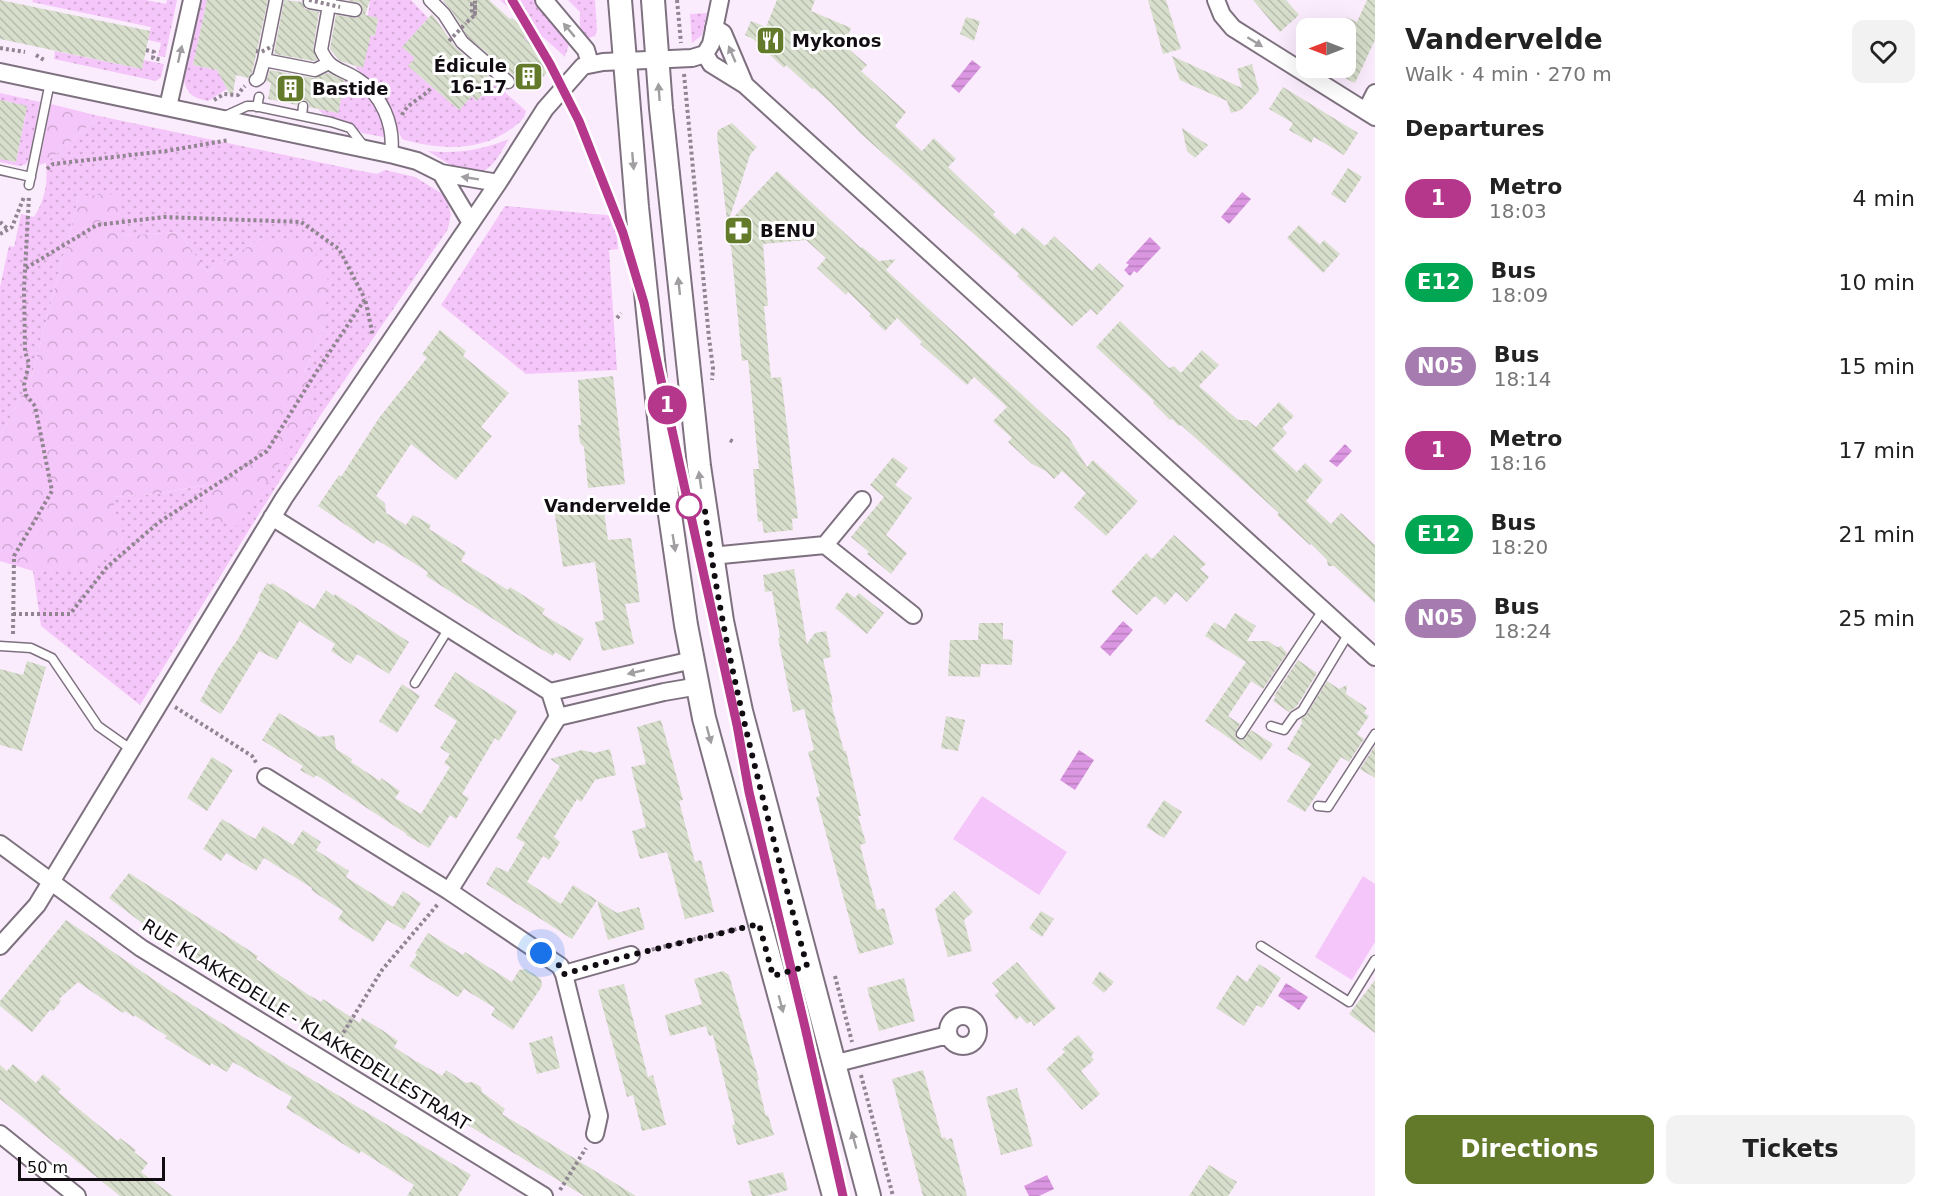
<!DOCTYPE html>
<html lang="en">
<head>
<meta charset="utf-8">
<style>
	:root { --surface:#fff; --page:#f2f2f2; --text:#222; --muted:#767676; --accent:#637a2b }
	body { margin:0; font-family:"DejaVu Sans",sans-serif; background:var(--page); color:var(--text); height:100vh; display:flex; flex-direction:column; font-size:22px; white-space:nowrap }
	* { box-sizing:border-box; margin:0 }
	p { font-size:20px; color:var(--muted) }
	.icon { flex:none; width:33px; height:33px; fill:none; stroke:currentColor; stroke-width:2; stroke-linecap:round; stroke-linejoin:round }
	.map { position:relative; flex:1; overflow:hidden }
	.details { display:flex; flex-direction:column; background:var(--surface); width:570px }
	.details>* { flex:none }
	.badge { padding:0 12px; border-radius:20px; font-size:21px; line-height:39px }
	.needle { width:39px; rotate:270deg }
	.buttons { position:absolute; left:1296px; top:18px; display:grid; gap:12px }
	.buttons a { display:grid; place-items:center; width:60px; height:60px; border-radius:12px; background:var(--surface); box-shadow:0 6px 24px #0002; font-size:30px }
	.scale { position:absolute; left:18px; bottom:15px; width:147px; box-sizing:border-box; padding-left:6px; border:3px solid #110c11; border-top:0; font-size:16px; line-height:21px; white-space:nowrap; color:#110c11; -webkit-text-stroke:4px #fff; paint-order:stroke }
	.you { position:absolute; width:30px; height:30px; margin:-15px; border:4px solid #fff; border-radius:50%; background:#1a73e8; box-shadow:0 0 0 9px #1a73e833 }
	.map>.badge { position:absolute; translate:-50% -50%; box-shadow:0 0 0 3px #fff }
	h2 { padding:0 30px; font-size:22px; line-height:54px }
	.round { display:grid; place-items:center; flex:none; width:63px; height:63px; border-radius:12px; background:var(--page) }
	.overview { display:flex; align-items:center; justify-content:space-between; height:102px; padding:0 30px }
	h1 { font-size:28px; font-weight:600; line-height:45px }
	.cta { display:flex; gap:12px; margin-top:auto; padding:12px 30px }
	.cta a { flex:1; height:69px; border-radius:12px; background:var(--accent); color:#fff; font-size:24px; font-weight:600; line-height:69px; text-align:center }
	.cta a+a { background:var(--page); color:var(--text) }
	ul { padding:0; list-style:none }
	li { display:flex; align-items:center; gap:18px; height:84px; padding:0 30px }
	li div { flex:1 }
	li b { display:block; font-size:22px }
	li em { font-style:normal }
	li .badge { min-width:66px; font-weight:700; text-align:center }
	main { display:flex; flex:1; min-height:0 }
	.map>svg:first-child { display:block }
</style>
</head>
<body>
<main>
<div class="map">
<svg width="1375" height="1196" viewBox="0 0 1375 1196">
	<defs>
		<pattern id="grass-dots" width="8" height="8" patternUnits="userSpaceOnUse" patternTransform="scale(1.5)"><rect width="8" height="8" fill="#f5c6f9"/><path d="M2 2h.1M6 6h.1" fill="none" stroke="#d1a9d4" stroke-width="1.8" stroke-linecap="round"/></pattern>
		<pattern id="forest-crowns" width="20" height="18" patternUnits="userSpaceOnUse" patternTransform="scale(1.5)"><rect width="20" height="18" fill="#f5c6f9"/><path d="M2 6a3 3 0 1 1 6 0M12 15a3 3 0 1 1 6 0" fill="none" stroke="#d1a9d4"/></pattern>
		<pattern id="water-rules" width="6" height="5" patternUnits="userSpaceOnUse" patternTransform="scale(1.5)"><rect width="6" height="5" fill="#da96e1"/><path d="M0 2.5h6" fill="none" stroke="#ba80c0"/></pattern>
		<pattern id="building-back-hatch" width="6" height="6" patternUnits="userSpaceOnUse" patternTransform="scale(1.5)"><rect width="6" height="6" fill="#d7decb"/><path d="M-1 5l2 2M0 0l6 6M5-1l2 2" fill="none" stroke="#b8bdad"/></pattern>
	</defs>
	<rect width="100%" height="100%" fill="#fbecfd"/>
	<path fill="url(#grass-dots)" d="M33,0H146L166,4L167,0H177L165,57L158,56L161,43L148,40L151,27L32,2Z
		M200,0H207L193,65L217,70L227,89L208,101C195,99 187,94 184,81Z
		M370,0H411L428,18L403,47L415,58L408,66L459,110L472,96L477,101L488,88L484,83L489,78L526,111C524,120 518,124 511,129C479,152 439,150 402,139L386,103L355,66L363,67L368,35L375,36L378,19L368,16Z
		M500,0H535L565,32L569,44L565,57L543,37L534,47L524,38L531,28Z
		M568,0H595L597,30L595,36L588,38C578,32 580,22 580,12Z
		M707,13L702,35L692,43L690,14Z
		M55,51L142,69L144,60L164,64L161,77L156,81L54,59Z
		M345,79C360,83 376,101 383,115C386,121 387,130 389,138L362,133L350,123L323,114L318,109L338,113Z
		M0,93L40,102L29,158L26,164L19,166L0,162V159L16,162L27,106L0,100Z
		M99,116L356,170L377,174L385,170L415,177L441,193L447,201L451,214L448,229L320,416L140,705L41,626L33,571H86L111,497L155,494L207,485L304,372L325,326L262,238L207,272L179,232L120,236L79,196L32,375L0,437V287L9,246L14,247L21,214L34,217C45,200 48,183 46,163Z
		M509,139C503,148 497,162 487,169C471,181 441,159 428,151C457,154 482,150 509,139Z
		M505,206L616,216L618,249L609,250L617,370L526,374L441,305Z"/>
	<path fill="url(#forest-crowns)" d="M51,104L99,116L46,163L39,165Z
		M120,194V236L179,232L207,272L262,238L305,239L328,272L325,326L304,372L316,408L238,526L206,518V485L155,494L112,497L124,544L86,571H33L0,561V437L32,375L79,196Z"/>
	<path fill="#f5c6f9" d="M982,796L1067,852L1039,895L953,839Z
		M1363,876L1375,884V942L1352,980L1315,957Z"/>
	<path fill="url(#water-rules)" d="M972,60L981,67L959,93L951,86Z
		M1242,192L1251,199L1229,224L1221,217Z
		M1150,237L1161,248L1137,273L1134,271L1130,276L1124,270L1129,265L1126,263Z
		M1345,444L1352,451L1337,467L1329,461Z
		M1123,621L1133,630L1110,656L1100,647Z
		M1079,750L1094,760L1075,790L1060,780Z
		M1286,983L1308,997L1299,1010L1278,996Z
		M1047,1175L1054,1189L1039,1196H1029L1024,1186Z"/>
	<path fill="url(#building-back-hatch)" d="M0,0L150,31L142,69L0,39Z
		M207,0H268L252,73L248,78L236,75L232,98L217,70L193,65Z
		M284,0L302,2L305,9L319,12L313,49L317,60L314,61L274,54Z
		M346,0H370L365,15L378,18L375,36L371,35L363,68L340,61L330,49L336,15L357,18L363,12L360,3Z
		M444,0H489L510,19L512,18L529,33L524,38L554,65L534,87H527L468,37L451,10L443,1Z
		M777,0H815L811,11L851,28L844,45L867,65L861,71L906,112L895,126L922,151L934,138L956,159L948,167L995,212L993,215L1015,235L1023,227L1045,246L1054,236L1092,271L1099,263L1124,286L1097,315L1091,309L1072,326L1017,276L1019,274L860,133L831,103L814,88L812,89L786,65L784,68L753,39L745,35L751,21L766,27Z
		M1148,0H1166L1181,49L1163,54Z
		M1253,0H1286L1299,15L1280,32Z
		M1367,0H1375V40L1355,83L1334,73L1337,68H1346V17L1357,22Z
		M432,14L456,48L494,81L477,101L472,96L459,110L408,66L415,58L402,47Z
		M966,17L980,21L974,41L960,34Z
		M1172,56L1242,88L1237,69L1252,64L1259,91L1241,110L1231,113L1227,101L1180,80Z
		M270,70L313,78L328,73L345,81L338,113L309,107V103L304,100H300L297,105L268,99L271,83L266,81Z
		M1283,87L1358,133L1344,155L1314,137L1311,143L1289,130L1293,123L1269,109Z
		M0,100L27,106L16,162L0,159Z
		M732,123L757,147L750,155L728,223L777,171L861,248L862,247L879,261L896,259L886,270L1069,438L1087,467L1093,460L1138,501L1106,536L1074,507L1086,493L1062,471L1054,479L1046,471L1032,464L1008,442L1012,438L993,421L1007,407L974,377L967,385L920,344L922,342L897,318L885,331L869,316L871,314L848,292L846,295L817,268L826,258L806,240L763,244L768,306H764L771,378L781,377L798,518L792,519L793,530L764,533L762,521L758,522L753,469H759L748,360L742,361L731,246H730L717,136L718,130Z
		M1182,128L1208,145L1195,158L1187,151Z
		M1348,168L1362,177L1345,203L1331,194Z
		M1299,225L1320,245L1324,240L1340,254L1323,273L1287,238Z
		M1120,321L1169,368L1174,366L1181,373L1202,350L1219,365L1199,386L1238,420H1247L1256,427L1279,402L1294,416L1282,428L1287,433L1272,449L1297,472L1305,463L1323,480L1306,501L1331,524L1341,513L1375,545V603L1334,566H1328L1327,560L1311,544L1310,545L1277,515L1279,513L1181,425L1179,426L1172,419L1170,420L1153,403L1154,401L1096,347Z
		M440,330L466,351L463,356L509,393L481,427L492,436L456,480L411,444L376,496L385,503L386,513L406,525L413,515L431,525L429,529L466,552L461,561L508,590L510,587L545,609L542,614L584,639L570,661L555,652L553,656L526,640L426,576L428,572L377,540L374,544L318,506L339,475L341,477L379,418L427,358L422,354Z
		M613,376L625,484L588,488L584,447L580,443L578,425H581L578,380Z
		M893,457L908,468L895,485L912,498L886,535L907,553L891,574L867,554L869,552L851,537L884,497L870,485Z
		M603,503L608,540L631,538L640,602L625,604L634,644L602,651L595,622L604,620L595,562L563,567L554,509Z
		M1174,535L1206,564L1200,569L1209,577L1187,602L1176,592L1165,605L1155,596L1137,615L1111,592L1146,553L1152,559Z
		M794,569L807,644L815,633L826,631L831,657L823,659L833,702L831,703L844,751H846L861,816H858L866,843L860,845L877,910L884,908L894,944L859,954L816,797L820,796L808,752L814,750L804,709L793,712L778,638L780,637L772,591L765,592L763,575Z
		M267,583L270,585L272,583L314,609L326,590L334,596L335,594L409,642L389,674L357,654L351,664L331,651L335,644L299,621L277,660L259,651L221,714L200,701L216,671L238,639L260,599L258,598Z
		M847,592L855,598L859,593L884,613L867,634L835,608Z
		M1235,613L1256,626L1247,641H1268L1277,647L1281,646L1287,653L1263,689L1251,681L1228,716L1240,724L1235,733L1238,740L1244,739L1251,730L1273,744L1261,761L1205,721L1246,662L1205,636L1214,622L1225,629Z
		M979,623H1003V639L1013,640L1012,665L981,664L980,677L948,676L950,640H978Z
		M1298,660L1317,673L1297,706L1289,712L1273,701L1276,697L1274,696Z
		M27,661L46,667L22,751L0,745V669L23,675Z
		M455,672L517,711L499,741L495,738L462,794L469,798L456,819L450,815L429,848L406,835L407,834L316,775L314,778L300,770L303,766L262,740L279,713L319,737L334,735L336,749L352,759L351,762L380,781L381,778L400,791L395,798L421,814L450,767L444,763L450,754L440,748L457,721L434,706Z
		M1327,681L1339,689L1347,685L1346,694L1367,708L1364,713L1369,716L1357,734L1364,739L1349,762L1341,757L1305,812L1287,801L1311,764L1287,749L1302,723L1301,719L1307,714Z
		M402,684L420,696L397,733L379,721Z
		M946,716L965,720L958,751L941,748Z
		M661,720L683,800L679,801L695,862L701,860L714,912L685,919L667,852L640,859L632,831L646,827L631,767L646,764L637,727Z
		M1375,746V778L1360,769Z
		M610,749L616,775L595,780L581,802L577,799L554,837L560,842L549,860L543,856L527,882L561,904L573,885L617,913L639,907L645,929L608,940L597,900L572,939L486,884L496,867L508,872L525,843L516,838L560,766L550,759L582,750L594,753Z
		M212,757L233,770L207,811L187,798Z
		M1164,800L1182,812L1164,838L1146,827Z
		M222,819L255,839L263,826L293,845L303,830L321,842L316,850L349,871L346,877L393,907L403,891L421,903L404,930L387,920L373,942L338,919L343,911L311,890L312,888L264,858L256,871L226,853L221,861L203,849Z
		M129,873L258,956L256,959L307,994L321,1002L323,999L360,1023L362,1018L382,1030L398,1041L394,1047L414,1060L442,1076L446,1070L466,1083L472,1082L481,1087L482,1092L505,1109L502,1114L636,1196H584L190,955L154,932L109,898Z
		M954,891L973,912L964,920L972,951L948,957L935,909Z
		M1041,911L1054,919L1042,937L1029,928Z
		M66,920L172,992L286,1064L471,1175L458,1196H407L414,1185L361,1151L359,1154L286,1108L292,1097L233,1062L227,1072L211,1063L210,1066L165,1038L167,1036L134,1015V1017L125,1011L123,1013L78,982L59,999L61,1001L53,1011L50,1010L32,1032L0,1006V1001Z
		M428,933L463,955L465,952L512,982L519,970L526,969L541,979L542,986L513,1030L491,1015L495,1008L464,989L458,997L409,966L417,955L415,953Z
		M1017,962L1056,1008L1034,1026L1031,1021L1027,1024L1020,1016L1016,1020L995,995L999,991L992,983Z
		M1259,964L1281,978L1262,1008L1257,1005L1244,1026L1216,1008L1237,975L1247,982Z
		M723,971L729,975L759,1080H757L766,1116L768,1115L774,1135L739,1145L737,1144L732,1125L735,1124L713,1035L709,1036L706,1026L670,1036L665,1015L702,1004L694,979Z
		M1100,971L1114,982L1104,993L1092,983Z
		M904,978L915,1021L879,1031L867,988Z
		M1375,980V1033L1349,1014Z
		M624,984L648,1077L653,1075L666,1125L642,1131L633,1095L627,1097L598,990Z
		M1078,1035L1094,1053L1091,1056L1094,1060L1081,1071L1100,1094L1082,1110L1046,1069L1065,1052L1062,1049Z
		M552,1036L560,1068L537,1074L529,1043Z
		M13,1064L36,1083L43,1074L61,1089L58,1092L118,1141L120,1138L136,1150L134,1152L148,1163L141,1172L173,1196H120L0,1099V1065L7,1071Z
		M923,1070L942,1138L945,1137L946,1140L952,1138L967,1196H923L892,1079Z
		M1017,1088L1033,1146L1001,1155L986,1097Z
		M1209,1165L1237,1182L1228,1196H1189Z
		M783,1172L788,1190L766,1196H752L748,1181Z"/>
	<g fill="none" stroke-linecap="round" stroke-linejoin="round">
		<defs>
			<path id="service" d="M257,107L259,97
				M302,116L303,106
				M223,117L247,106H254L331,122L350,128L366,149
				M0,170L31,177
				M29,185L50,82
				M0,646L31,648L52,658L98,726L132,750
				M415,683L449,628
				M1271,726L1284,730L1294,716L1302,711L1349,633
				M1241,734L1323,610
				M1318,806L1328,807L1375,734
				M1261,946L1349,1002L1375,960"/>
			<path id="pedestrian" d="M330,0L321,50C330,70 340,68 356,78C382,94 395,125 391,155
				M430,0L444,14L462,42L508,82
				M310,2L355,10
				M264,60L276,0
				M256,80L259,78L264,60L315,70L329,63"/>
			<path id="minor" d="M544,0L586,50L590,64
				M1216,0L1222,15L1233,28L1375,117
				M714,28L723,33L745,85
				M705,54L711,64L745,85L1375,657
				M0,72L394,155L417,161L441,173L498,183
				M168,107L192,0
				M1366,111L1375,93
				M441,173L471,223
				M272,517L550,692L558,717
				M825,545L862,500
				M711,556L825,545L913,615
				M550,692L693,660
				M558,717L664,692L699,686
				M266,777L449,891L560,966L564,974
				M0,844L141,948L544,1196
				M449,891L558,717
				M0,946L37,905L284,498L498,183L545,109L583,66L603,62L692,58L705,54L711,44L720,0
				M948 1031a15 15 0 1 1 30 0a15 15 0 1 1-30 0Z
				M833,1064L948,1035
				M0,1134L77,1196
				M595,1134L599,1116L564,974L631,955"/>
			<path id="secondary" d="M620,0L637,207L667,494L686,625L704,718L834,1196
				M653,0L661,108L699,466L722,621L741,711L869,1196"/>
		</defs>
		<use href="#service" stroke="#7e717f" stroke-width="11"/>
		<use href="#pedestrian" stroke="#7e717f" stroke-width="15"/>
		<use href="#minor" stroke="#7e717f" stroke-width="20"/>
		<use href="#secondary" stroke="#7e717f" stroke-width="26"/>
		<path stroke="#908591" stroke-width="4" stroke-dasharray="3 3" stroke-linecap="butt" d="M677,0L681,43
			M467,22L475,15V4H472V14H475V0
			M0,48L25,52
			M146,50L154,52L153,58L162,60
			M36,55L44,60
			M684,74L709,338L713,368L712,380
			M214,100L224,94L238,95L242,89L245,86
			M402,115C406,104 423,98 432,87
			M47,169L53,164L166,151L229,140
			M0,222L9,230
			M0,234L12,227L24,197
			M26,268L97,225L164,217L301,222L339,249L365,299
			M617,318L621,313
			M730,440L735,443
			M13,614H70L107,567L158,523L267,451L315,374L365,299L373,336
			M13,634L14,556L52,491L35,406L26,395L24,385L29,363L25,352L24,289L29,196
			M175,707L252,756L257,764
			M646,951L741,928
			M835,976L852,1042
			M334,1048L382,970L438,904
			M861,1075L893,1196
			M560,1190L586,1148"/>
		<use href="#service" stroke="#fff" stroke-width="8"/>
		<use href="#pedestrian" stroke="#fff" stroke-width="12"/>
		<use href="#minor" stroke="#fff" stroke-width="16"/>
		<use href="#secondary" stroke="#fff" stroke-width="22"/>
		<path stroke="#908591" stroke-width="4" stroke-dasharray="3 3" stroke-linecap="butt" d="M309,0L340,7
			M449,41L466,23
			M256,51L261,52L273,46"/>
	</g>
	<defs><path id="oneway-solid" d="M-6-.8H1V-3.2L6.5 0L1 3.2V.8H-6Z" transform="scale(1.5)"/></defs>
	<g fill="#a09ea0">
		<use href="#oneway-solid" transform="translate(569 30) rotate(-130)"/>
		<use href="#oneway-solid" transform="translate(1255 42) rotate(32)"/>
		<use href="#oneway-solid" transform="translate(180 54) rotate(-77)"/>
		<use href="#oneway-solid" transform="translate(732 54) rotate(-113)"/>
		<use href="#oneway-solid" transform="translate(659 92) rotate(-94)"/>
		<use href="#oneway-solid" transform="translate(633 161) rotate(85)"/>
		<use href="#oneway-solid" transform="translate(470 178) rotate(-171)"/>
		<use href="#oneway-solid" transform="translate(679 286) rotate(-96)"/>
		<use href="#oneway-solid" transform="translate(700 480) rotate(-98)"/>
		<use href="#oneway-solid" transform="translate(674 543) rotate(81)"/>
		<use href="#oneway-solid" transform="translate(636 672) rotate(167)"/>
		<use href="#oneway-solid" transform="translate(709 735) rotate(75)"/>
		<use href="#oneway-solid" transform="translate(781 1004) rotate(75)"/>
		<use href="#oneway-solid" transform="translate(854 1140) rotate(-105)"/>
	</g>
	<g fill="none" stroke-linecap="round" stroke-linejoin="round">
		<defs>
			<path id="line" d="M512,0L550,64L579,121L623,233L644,303L737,725L749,792L805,1027L843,1196"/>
		</defs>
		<use href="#line" stroke="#fff" stroke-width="14"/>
		<use href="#line" stroke="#b5378c" stroke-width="9"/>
		<path stroke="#110c11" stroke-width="6" stroke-dasharray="0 10.8" d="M541,953L560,966L564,974L631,955L759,924L773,976L807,966C767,815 725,666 705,511L689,506"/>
	</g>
	<defs>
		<symbol id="restaurant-square" viewBox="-11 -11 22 22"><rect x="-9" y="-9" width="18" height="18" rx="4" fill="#637a2b" stroke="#fff"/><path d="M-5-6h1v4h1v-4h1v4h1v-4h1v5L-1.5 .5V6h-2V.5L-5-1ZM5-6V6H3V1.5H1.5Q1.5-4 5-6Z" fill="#fff"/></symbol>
		<symbol id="building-square" viewBox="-11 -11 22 22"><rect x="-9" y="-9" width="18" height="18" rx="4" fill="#637a2b" stroke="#fff"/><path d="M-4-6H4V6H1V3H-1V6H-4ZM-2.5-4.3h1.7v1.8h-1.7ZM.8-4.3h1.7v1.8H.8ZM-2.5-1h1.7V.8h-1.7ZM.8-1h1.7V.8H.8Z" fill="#fff"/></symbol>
		<symbol id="pharmacy-square" viewBox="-11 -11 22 22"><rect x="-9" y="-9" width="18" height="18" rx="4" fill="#637a2b" stroke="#fff"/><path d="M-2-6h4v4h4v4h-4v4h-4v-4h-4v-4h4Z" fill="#fff"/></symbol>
	</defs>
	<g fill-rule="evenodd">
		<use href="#restaurant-square" x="754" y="24" width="33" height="33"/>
		<use href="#building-square" x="512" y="60" width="33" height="33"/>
		<use href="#building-square" x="274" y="72" width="33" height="33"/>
		<use href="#pharmacy-square" x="722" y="214" width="33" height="33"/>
	</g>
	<circle fill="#fff" stroke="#b5378c" stroke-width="3" cx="689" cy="506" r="12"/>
	<g text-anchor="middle" stroke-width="6" stroke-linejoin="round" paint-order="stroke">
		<g font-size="18" font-weight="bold" fill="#110c11" stroke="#fff" text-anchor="start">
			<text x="792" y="47">Mykonos</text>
			<text x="507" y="72" text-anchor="end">Édicule<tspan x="507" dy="21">16-17</tspan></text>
			<text x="312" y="95">Bastide</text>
			<text x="760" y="237">BENU</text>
		</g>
		<g font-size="18" font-weight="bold" fill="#110c11" stroke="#fff" text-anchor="end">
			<text x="671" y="512">Vandervelde</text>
		</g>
		<g font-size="18" fill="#110c11" stroke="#fff">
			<text transform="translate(306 1025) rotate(32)" y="6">RUE KLAKKEDELLE - KLAKKEDELLESTRAAT</text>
		</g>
	</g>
</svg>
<div class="buttons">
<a><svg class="needle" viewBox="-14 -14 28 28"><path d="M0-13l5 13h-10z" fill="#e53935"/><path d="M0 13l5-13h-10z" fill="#767676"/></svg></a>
</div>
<div class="scale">50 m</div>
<div class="you" style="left:541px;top:953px"></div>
<b class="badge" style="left:667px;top:405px;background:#b5378c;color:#fff">1</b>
</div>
<section class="details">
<div class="overview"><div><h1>Vandervelde</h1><p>Walk · 4 min · 270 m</p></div><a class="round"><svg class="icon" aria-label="heart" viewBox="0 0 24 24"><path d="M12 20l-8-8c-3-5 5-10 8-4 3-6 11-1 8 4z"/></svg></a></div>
<h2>Departures</h2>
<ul>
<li><span class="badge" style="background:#b5378c;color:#fff">1</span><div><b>Metro</b><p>18:03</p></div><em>4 min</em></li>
<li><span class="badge" style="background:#00a651;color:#fff">E12</span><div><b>Bus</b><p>18:09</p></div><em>10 min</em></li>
<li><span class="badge" style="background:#a67cb0;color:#fff">N05</span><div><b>Bus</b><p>18:14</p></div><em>15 min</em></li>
<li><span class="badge" style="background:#b5378c;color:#fff">1</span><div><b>Metro</b><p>18:16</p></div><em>17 min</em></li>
<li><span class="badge" style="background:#00a651;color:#fff">E12</span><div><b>Bus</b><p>18:20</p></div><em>21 min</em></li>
<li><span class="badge" style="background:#a67cb0;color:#fff">N05</span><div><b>Bus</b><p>18:24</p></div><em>25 min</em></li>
</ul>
<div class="cta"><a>Directions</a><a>Tickets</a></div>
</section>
</main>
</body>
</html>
